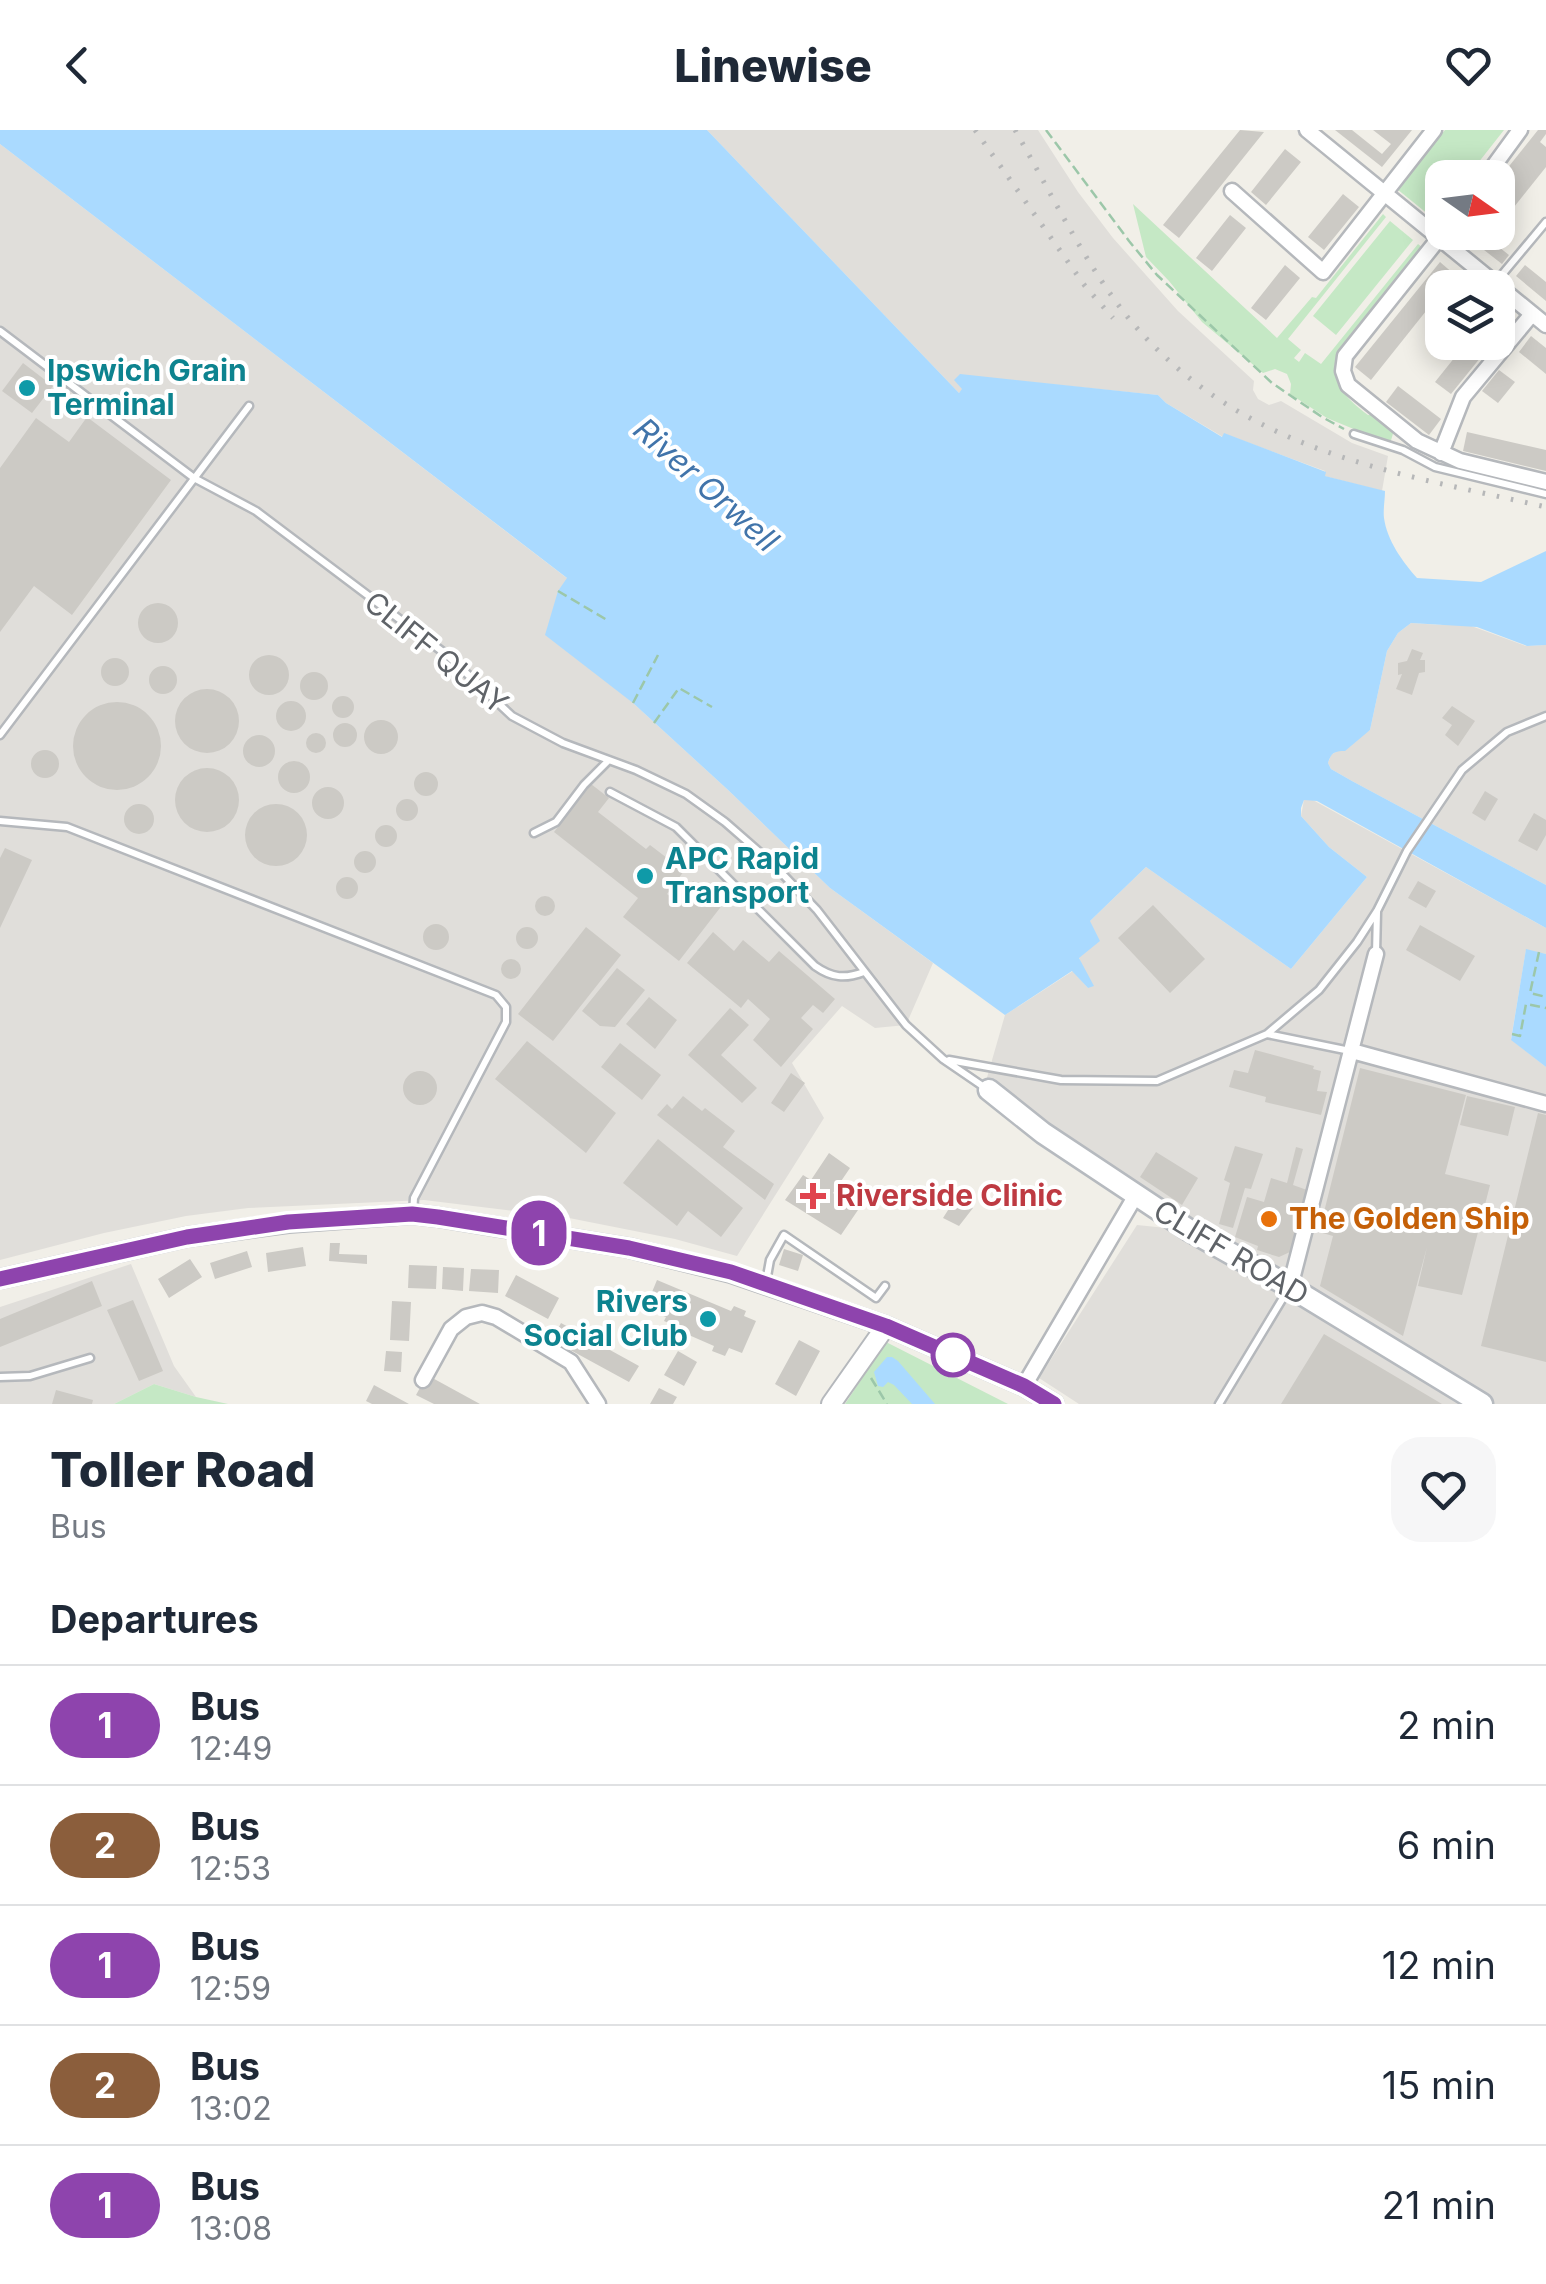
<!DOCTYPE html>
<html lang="en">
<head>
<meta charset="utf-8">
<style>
	:root { --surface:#fff; --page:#f6f6f7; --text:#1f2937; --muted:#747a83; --line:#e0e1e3 }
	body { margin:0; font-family:Inter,sans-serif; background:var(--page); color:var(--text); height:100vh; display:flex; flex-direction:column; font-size:38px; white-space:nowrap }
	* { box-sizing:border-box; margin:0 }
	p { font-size:32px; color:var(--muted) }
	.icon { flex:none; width:55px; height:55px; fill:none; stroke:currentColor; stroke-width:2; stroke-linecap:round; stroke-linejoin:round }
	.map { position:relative; height:1274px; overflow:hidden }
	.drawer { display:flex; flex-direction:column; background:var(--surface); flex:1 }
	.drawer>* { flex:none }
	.badge { padding:0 20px; border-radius:32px; font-size:35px; line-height:65px }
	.needle { width:65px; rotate:104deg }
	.buttons { position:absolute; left:1425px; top:30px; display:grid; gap:20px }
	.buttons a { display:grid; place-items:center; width:90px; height:90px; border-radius:20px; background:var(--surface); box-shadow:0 5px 25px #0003; font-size:50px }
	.map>.badge { position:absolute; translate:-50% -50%; box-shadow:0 0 0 5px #fff }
	h2 { padding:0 50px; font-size:38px; line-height:90px }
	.round { display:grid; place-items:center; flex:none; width:105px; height:105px; border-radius:30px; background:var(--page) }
	.summary { display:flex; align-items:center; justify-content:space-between; height:170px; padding:0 50px }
	h1 { font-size:48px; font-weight:800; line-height:75px }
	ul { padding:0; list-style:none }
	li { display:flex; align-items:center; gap:30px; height:120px; padding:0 50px; border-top:2px solid var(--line) }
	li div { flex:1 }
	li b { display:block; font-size:38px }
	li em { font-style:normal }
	li .badge { min-width:110px; font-weight:700; text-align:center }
	header { display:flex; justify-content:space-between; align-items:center; height:130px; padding:0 50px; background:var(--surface); font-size:45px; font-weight:800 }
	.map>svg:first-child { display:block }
</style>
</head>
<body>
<header><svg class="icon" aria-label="back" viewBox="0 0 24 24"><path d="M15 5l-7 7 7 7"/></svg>Linewise<svg class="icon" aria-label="heart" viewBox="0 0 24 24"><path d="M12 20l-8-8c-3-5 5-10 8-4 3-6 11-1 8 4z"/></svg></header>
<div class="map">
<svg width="1546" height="1274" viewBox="0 0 1546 1274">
	<rect width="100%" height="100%" fill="#f1efe8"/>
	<path fill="#e0deda" d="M707,0H1038L1078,62L1113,108L1178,181L1254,251L1253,260L1258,269L1269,275L1281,271L1352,313L1388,326L1382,361L1324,346L1325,341L1225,304L1223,307L1166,273L1158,265L960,245L963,259L959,263Z
		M0,14L568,449L633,573L727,659L830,758L933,833L906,895L875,898L842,876L792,933L824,988L737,1126L675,1109L564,1087L424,1070L248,1078L186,1086L104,1103L0,1130Z
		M1452,489L1526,516L1546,515V755L1352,651L1331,639L1328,633L1331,625L1370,600L1387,521L1398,503L1411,493L1441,495Z
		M1311,669L1546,798V824L1526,820L1511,909L1546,937V1274H1079L1039,1248L1137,1095L1186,1100L989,960L986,951L1005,885L1073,841L1088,858L1079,827L1090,791L1146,737L1291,839L1367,747L1329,717L1301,686L1304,670Z
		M131,1134L174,1236L196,1267L154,1254L114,1274H0V1177Z"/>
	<path fill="#c5e8c5" d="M1445,0H1504L1467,47L1442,48V78L1434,89L1397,59Z
		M1133,74L1277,208L1312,167L1316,168L1383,84L1386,87L1288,209L1301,220L1294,228L1299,232L1305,223L1321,234L1418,114L1424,119L1337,228C1336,259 1345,267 1368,285L1375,284L1394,300L1390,314L1327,288L1290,264L1291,254L1287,244L1275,239L1263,243L1202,192L1169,151L1146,127Z
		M1390,91L1413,110L1336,205L1313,186Z
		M886,1212L1008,1274H845Z
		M154,1254L196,1267L228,1274H114Z"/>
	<path fill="#aadaff" d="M0,0H707L959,263L962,259L954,250L960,244L1158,265L1166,273L1222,307L1224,303L1326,342L1325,346L1385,361C1385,369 1383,380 1384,388C1387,410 1402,431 1417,448L1481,452L1546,421V515L1527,516L1477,497L1411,493L1398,503L1387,521L1370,600L1345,621C1334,621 1331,623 1328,633L1331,639L1352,651L1546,755V798L1317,671L1304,670L1301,678V686L1329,717L1367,747L1291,839L1146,737L1090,791L1100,811L1079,828L1094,856L1088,858L1072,841L1005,885L830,758L727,659L633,573L545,505L558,461L567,448L0,14Z
		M1526,819L1546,824V937L1511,910Z
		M887,1227H892L898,1231L935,1274H912L894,1255L888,1252L883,1257L878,1256L874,1242Z"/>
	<path fill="#cccac5" d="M1240,0L1264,2L1179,108L1163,95Z
		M1335,0H1352L1382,24L1391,14L1373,0H1412L1382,37Z
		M1538,0H1546V4L1540,12L1546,17V37L1498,97V50Z
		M1285,19L1301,32L1266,75L1251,62Z
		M1343,64L1359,77L1324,120L1308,107Z
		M1230,85L1246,98L1212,141L1196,128Z
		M1461,102H1480L1509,125L1502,134Z
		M1440,132L1455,145L1442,158V161L1371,250L1355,237Z
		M1285,135L1300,148L1266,190L1251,178Z
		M1525,135L1546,152V171L1516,146Z
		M1531,206L1546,218V244L1519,222Z
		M1467,212H1493L1451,264L1435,252Z
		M23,233L53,256L32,283L2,261Z
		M1499,240L1515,252L1498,273L1482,261Z
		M1398,256L1441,289L1429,305L1386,272Z
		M87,287L171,350L72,485L34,456L0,502V338L36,288L69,312Z
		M1467,302L1546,320V341L1463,321Z
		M138 493a20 20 0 1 1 40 0a20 20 0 1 1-40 0Z
		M1412,519L1423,523L1420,530H1425V542L1419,543L1412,565L1396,559L1402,544L1398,545V533L1407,531Z
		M249 545a20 20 0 1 1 40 0a20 20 0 1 1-40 0Z
		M101 542a14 14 0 1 1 28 0a14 14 0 1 1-28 0Z
		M149 550a14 14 0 1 1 28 0a14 14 0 1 1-28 0Z
		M300 556a14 14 0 1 1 28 0a14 14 0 1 1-28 0Z
		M175 591a32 32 0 1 1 64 0a32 32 0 1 1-64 0Z
		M332 577a11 11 0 1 1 22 0a11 11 0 1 1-22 0Z
		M276 586a15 15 0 1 1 30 0a15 15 0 1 1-30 0Z
		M73 616a44 44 0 1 1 88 0a44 44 0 1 1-88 0Z
		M1452,576L1475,591L1458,616L1445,605L1452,595L1442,588Z
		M364 607a17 17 0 1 1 34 0a17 17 0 1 1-34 0Z
		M333 605a12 12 0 1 1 24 0a12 12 0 1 1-24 0Z
		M306 613a10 10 0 1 1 20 0a10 10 0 1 1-20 0Z
		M243 621a16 16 0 1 1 32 0a16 16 0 1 1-32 0Z
		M31 634a14 14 0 1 1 28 0a14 14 0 1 1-28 0Z
		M278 647a16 16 0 1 1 32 0a16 16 0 1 1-32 0Z
		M175 670a32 32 0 1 1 64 0a32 32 0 1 1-64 0Z
		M414 654a12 12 0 1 1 24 0a12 12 0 1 1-24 0Z
		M591,654L609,668L598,682L646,719L650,715L684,741L667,764L676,771L693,751L723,774L679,831L623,787L638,768L554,702Z
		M312 673a16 16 0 1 1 32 0a16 16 0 1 1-32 0Z
		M1485,661L1498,669L1485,691L1472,683Z
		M396 680a11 11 0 1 1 22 0a11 11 0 1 1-22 0Z
		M245 705a31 31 0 1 1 62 0a31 31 0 1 1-62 0Z
		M124 689a15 15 0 1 1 30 0a15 15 0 1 1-30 0Z
		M1534,683L1546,690V705L1537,721L1518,711Z
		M375 706a11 11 0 1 1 22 0a11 11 0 1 1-22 0Z
		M5,718L32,730L0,798V728Z
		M354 732a11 11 0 1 1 22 0a11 11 0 1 1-22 0Z
		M336 758a11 11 0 1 1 22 0a11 11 0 1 1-22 0Z
		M1418,751L1436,761L1426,778L1408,768Z
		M535 776a10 10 0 1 1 20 0a10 10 0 1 1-20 0Z
		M1153,775L1205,829L1170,863L1118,808Z
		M423 807a13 13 0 1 1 26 0a13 13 0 1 1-26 0Z
		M1420,795L1475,826L1460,851L1406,820Z
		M516 808a11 11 0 1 1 22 0a11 11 0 1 1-22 0Z
		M586,797L621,825L553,911L518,884Z
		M713,802L734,821L743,810L769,832L779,821L835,869L823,883L813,875L801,888L813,899L781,937L753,910L770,889L748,869L741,878L687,833Z
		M501 839a10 10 0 1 1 20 0a10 10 0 1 1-20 0Z
		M617,838L645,860L615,897L600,896L582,881Z
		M649,867L677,890L655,919L626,894Z
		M730,878L749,895L721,925L757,958L742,973L688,925Z
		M527,911L616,983L586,1023L495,949Z
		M620,913L661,945L642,970L601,937Z
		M1255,920L1314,936L1313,939L1321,941L1317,961L1327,962L1321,985L1265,972L1266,967L1229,957L1234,940L1248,943Z
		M1360,938L1466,965L1445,1044L1490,1055L1462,1165L1418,1156L1427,1117L1403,1206L1320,1156L1333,1106L1319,1102Z
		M403 958a17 17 0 1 1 34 0a17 17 0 1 1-34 0Z
		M791,943L805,953L784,982L771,973Z
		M683,966L702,981L705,978L735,1001L723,1017L774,1054L765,1070L657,985L667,974L672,979Z
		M1467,966L1515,977L1508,1006L1460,995Z
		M1538,983L1546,985V1232L1481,1216Z
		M658,1009L743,1078L721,1107L688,1081L677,1096L623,1053Z
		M1235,1016L1263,1024L1251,1059L1245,1058L1233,1098L1219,1094L1230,1053L1224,1050Z
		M1296,1017L1303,1019L1293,1055L1307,1060L1290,1122L1279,1127L1257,1120L1258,1116L1235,1107L1247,1067L1264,1072L1271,1048L1287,1053Z
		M1156,1022L1198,1048L1182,1075L1140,1047Z
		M829,1023L850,1038L833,1063L858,1080L841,1105L785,1070L803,1045L811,1050Z
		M957,1066L973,1078L959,1096L943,1088Z
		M330,1113H340L339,1124L367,1125V1134L329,1131Z
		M303,1117L306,1136L268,1142L266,1123Z
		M784,1119L803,1125L798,1141L779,1135Z
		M247,1121L252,1137L215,1149L210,1133Z
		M190,1129L202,1147L169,1168L158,1149Z
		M409,1135L437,1136L436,1159L408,1158Z
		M443,1137L464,1138L463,1161L442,1159Z
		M471,1139L499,1140L498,1163L469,1161Z
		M516,1145L559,1168L548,1189L505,1166Z
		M657,1150L731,1181L734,1176L746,1181L744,1186L756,1191L742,1223L729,1218L725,1226L712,1221L714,1216L682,1202L683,1199L664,1191L666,1187L645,1179Z
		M92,1151L102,1176L0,1217V1189Z
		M133,1170L163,1241L139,1251L107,1180Z
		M392,1171L411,1172L409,1211L390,1210Z
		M561,1193L639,1236L629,1252L552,1210Z
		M1324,1204L1442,1274H1281Z
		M799,1210L820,1221L796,1266L775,1254Z
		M386,1221L402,1222L401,1242L384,1241Z
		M678,1221L697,1232L684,1256L664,1245Z
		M427,1245L480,1274H434L416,1265Z
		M374,1255L409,1274H372L366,1271Z
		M659,1258L677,1267L673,1274H650Z
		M56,1260L93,1270L92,1274H52Z"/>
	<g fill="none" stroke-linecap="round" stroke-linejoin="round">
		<defs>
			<path id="service" d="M1495,153L1546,92
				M0,201L194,348L256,381L447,525L512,586L563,613L636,640L686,664L725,692L772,733L817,780L906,895L943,929L984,957
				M1354,304L1403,320L1435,337L1546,364
				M0,605L249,276
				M610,662L676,697L815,836C832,848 845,849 864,842
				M0,691L67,697L496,865L506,877V892L414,1068L413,1083
				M534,703L556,692L584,655L608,631
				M1376,824L1377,782
				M1267,904L1350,921
				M949,930L1061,950L1157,951L1267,904L1319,860L1357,812L1377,781L1407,721L1462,640L1507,602L1546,586
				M766,1152L770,1130L784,1105L876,1168L885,1156
				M0,1247L30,1246L90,1228
				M1219,1274L1289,1158"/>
			<path id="minor" d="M1307,0L1546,195
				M1485,48L1520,0
				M1232,61L1323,142L1434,0
				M1444,102L1345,226L1343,241L1348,255L1417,311L1460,331L1546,352
				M1441,323L1463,267L1532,184
				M1352,921L1546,974
				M1290,1157L1376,824
				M423,1250L451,1199L466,1187L482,1183L496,1187L571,1232L598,1274
				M1024,1256L1136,1065"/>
			<path id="tertiary" d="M0,1149L187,1107L288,1093L412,1084L437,1087L629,1118L731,1143L886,1196L1024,1256L1054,1274
				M831,1274L886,1196"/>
			<path id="secondary" d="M989,960L1043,1003L1189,1100L1290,1157L1482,1274"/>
		</defs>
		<use href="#service" stroke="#b5b8bc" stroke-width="11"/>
		<use href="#minor" stroke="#b5b8bc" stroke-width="19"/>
		<use href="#tertiary" stroke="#b5b8bc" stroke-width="22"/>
		<use href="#secondary" stroke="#b6babf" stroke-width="25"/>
		<path stroke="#9cc7a9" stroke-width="2.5" stroke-dasharray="10 5" stroke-linecap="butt" d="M1046,0L1129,111L1157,145L1272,253L1322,287L1344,299
			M558,461L607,490
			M633,573L658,525
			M654,593L679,558L712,577
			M1539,822L1530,863L1546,867
			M1512,904L1520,906L1526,874L1546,878
			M871,1248L887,1274"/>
		<use href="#service" stroke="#fff" stroke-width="6"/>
		<use href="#minor" stroke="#fff" stroke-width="14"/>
		<use href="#tertiary" stroke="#fff" stroke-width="18"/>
		<use href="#secondary" stroke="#fff" stroke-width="20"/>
		<path stroke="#b6b7b8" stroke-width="5" stroke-dasharray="2.5 12" stroke-linecap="butt" d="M975,0L1085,156L1113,188
			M1015,0C1050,61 1086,136 1130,190C1241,322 1388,341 1546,377"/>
	</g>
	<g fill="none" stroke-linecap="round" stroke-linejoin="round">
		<defs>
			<path id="line" d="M0,1149L187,1107L221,1102L288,1092L412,1084L438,1087L629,1118L731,1142L886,1196L1024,1256L1054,1274"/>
		</defs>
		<use href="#line" stroke="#fff" stroke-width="22"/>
		<use href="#line" stroke="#8e44ad" stroke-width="15"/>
	</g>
	<g fill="#0f9aa8" stroke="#fff" stroke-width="4">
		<circle cx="27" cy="258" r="10"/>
		<circle cx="645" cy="746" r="10"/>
		<circle cx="708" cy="1189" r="10"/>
	</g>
	<path fill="#e0444e" stroke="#fff" stroke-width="4" d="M808 1051h10v10h10v10h-10v10h-10v-10h-10v-10h10z"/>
	<circle fill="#e8710a" stroke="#fff" stroke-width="4" cx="1269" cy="1089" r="10"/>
	<circle fill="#fff" stroke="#8e44ad" stroke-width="5" cx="953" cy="1225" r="20"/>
	<g text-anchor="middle" stroke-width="8" stroke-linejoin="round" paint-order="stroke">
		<g font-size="30" font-weight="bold" fill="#0d838f" stroke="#fff" text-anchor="start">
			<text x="47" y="251">Ipswich Grain<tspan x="47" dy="34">Terminal</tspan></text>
			<text x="665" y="739">APC Rapid<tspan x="665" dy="34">Transport</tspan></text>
			<text x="688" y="1182" text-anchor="end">Rivers<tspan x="688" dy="34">Social Club</tspan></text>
		</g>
		<g font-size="30" fill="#5f6368" stroke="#fff">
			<text transform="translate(436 523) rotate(39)" y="10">CLIFF QUAY</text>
			<text transform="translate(1231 1123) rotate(31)" y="10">CLIFF ROAD</text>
		</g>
		<g font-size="30" font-weight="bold" fill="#be3a42" stroke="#fff" text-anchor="start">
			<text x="836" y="1076">Riverside Clinic</text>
		</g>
		<g font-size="30" font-weight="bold" fill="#c56008" stroke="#fff" text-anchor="start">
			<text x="1289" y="1099">The Golden Ship</text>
		</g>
		<g font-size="32" font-style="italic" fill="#4174aa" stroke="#fff">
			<text transform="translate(706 355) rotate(42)" y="11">River Orwell</text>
		</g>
	</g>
</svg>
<div class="buttons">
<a><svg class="needle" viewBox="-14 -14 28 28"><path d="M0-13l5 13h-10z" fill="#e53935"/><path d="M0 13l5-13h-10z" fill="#747a83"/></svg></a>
<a><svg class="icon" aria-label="layers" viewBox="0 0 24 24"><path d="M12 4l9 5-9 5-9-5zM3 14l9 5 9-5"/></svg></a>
</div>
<b class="badge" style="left:539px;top:1103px;background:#8e44ad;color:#fff">1</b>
</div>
<section class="drawer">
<div class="summary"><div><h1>Toller Road</h1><p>Bus</p></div><a class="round"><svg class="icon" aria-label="heart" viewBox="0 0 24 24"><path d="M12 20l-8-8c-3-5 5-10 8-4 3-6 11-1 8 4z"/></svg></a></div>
<h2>Departures</h2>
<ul>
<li><span class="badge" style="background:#8e44ad;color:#fff">1</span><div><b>Bus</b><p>12:49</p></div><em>2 min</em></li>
<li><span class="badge" style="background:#8b5e3c;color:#fff">2</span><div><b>Bus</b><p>12:53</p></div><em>6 min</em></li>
<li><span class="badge" style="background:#8e44ad;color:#fff">1</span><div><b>Bus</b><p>12:59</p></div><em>12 min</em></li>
<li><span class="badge" style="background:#8b5e3c;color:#fff">2</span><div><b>Bus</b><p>13:02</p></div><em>15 min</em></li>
<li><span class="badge" style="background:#8e44ad;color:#fff">1</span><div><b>Bus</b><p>13:08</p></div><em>21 min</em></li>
</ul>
</section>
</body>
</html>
